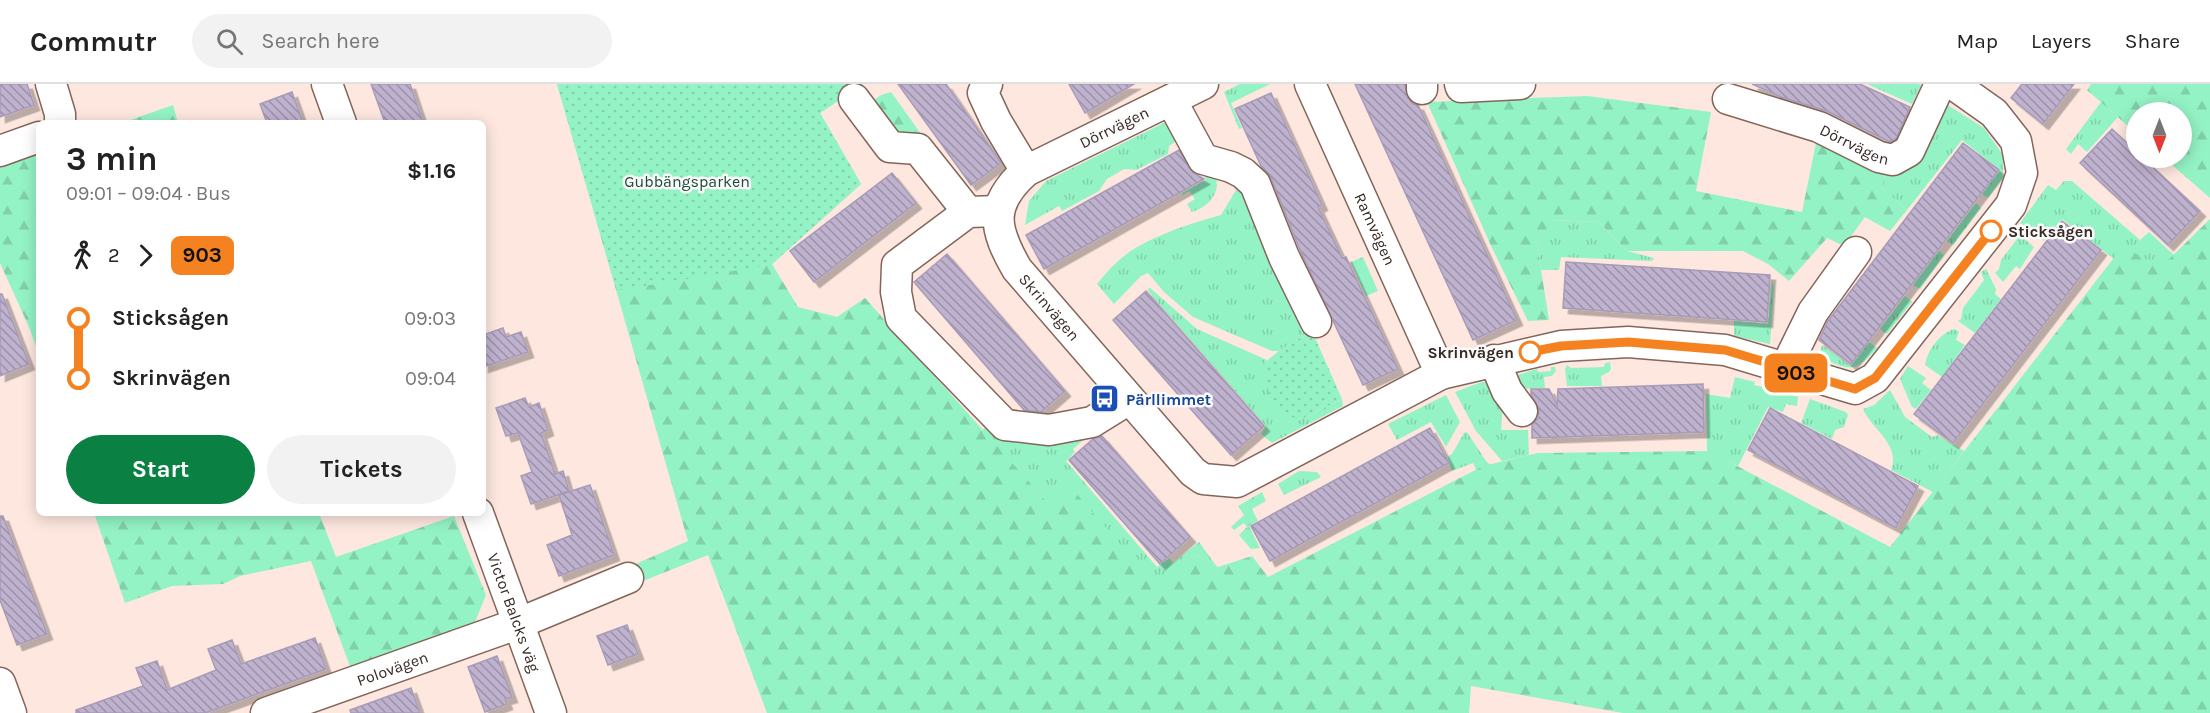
<!DOCTYPE html>
<html lang="en">
<head>
<meta charset="utf-8">
<style>
	:root { --surface:#fff; --page:#f2f2f2; --text:#222; --muted:#767676; --line:#e0e0e0; --accent:#0b8043 }
	body { margin:0; font-family:Karla,sans-serif; background:var(--page); color:var(--text); height:100vh; display:flex; flex-direction:column; font-size:22px; white-space:nowrap }
	* { box-sizing:border-box; margin:0 }
	p { font-size:20px; color:var(--muted) }
	.icon { flex:none; width:33px; height:33px; fill:none; stroke:currentColor; stroke-width:2; stroke-linecap:round; stroke-linejoin:round }
	.map { position:relative; flex:1; overflow:hidden }
	.details { position:absolute; left:36px; top:36px; width:450px; height:396px; display:flex; flex-direction:column; background:var(--surface); border-radius:9px; box-shadow:0 3px 15px #0003 }
	.details>* { flex:none }
	.badge { padding:0 12px; border-radius:9px; font-size:21px; line-height:39px }
	.needle { width:39px; rotate:180deg }
	.tools { position:absolute; left:2126px; top:18px; display:grid; gap:12px }
	.tools a { display:grid; place-items:center; width:66px; height:66px; border-radius:50%; background:var(--surface); box-shadow:0 3px 15px #0003; font-size:30px }
	.map>.badge { position:absolute; translate:-50% -50%; box-shadow:0 0 0 3px #fff }
	.legs { display:flex; align-items:center; gap:9px; height:66px; padding:0 30px; font-size:20px }
	.legs p { margin-inline-start:auto }
	.summary { display:flex; align-items:center; justify-content:space-between; height:102px; padding:0 30px }
	h1 { font-size:33px; font-weight:700; line-height:45px }
	.button { display:flex; gap:12px; margin-top:auto; padding:12px 30px }
	.button a { flex:1; height:69px; border-radius:36px; background:var(--accent); color:#fff; font-size:24px; font-weight:700; line-height:69px; text-align:center }
	.button a+a { background:var(--page); color:var(--text) }
	ul { padding:0 30px; list-style:none }
	li { display:flex; align-items:center; gap:21px; height:60px; font-size:22px }
	li i { display:grid; place-items:center; width:9px; height:100%; margin:0 8px; background:currentColor }
	li i::after { content:''; width:15px; height:15px; margin:-8px; border:4px solid; border-radius:50%; background:var(--surface) }
	li p { margin-inline-start:auto }
	li:first-child i { background:linear-gradient(#0000 50%,currentColor 0) }
	li:last-child i { background:linear-gradient(currentColor 50%,#0000 0) }
	header { display:flex; align-items:center; gap:36px; box-sizing:border-box; height:84px; padding:0 30px; background:var(--surface); border-bottom:2px solid var(--line) }
	header strong { font-size:28px }
	nav { display:flex; gap:33px; margin-inline-start:auto; font-size:21px }
	.search { width:420px; height:54px; background:var(--page); display:flex; align-items:center; gap:15px; box-sizing:border-box; padding:0 21px; border-radius:33px; color:var(--muted); font-size:22px }
	.map>svg:first-child { display:block }
</style>
</head>
<body>
<header>
<strong>Commutr</strong>
<div class="search"><svg class="icon" aria-label="search" viewBox="0 0 24 24"><circle cx="10" cy="10" r="6"/><path d="M15 15l6 6"/></svg>Search here</div>
<nav><a>Map</a><a>Layers</a><a>Share</a></nav>
</header>
<div class="map">
<svg width="2210" height="629" viewBox="0 0 2210 629">
	<defs>
		<pattern id="grass-tufts" width="24" height="20" patternUnits="userSpaceOnUse" patternTransform="scale(1.5)"><rect width="24" height="20" fill="#94f3c5"/><path d="M3 7l-1-3M5 7V3M7 7l1-3M15 17l-1-3M17 17v-4M19 17l1-3" fill="none" stroke="#80d0a9"/></pattern>
		<pattern id="forest-firs" width="22" height="20" patternUnits="userSpaceOnUse" patternTransform="scale(1.5)"><rect width="22" height="20" fill="#94f3c5"/><path d="M5 1l3.5 6h-7zM16 11l3.5 6h-7z" fill="#80d0a9"/></pattern>
		<pattern id="park-dots" width="8" height="8" patternUnits="userSpaceOnUse" patternTransform="scale(1.5)"><rect width="8" height="8" fill="#94f3c5"/><path d="M2 2h.1M6 6h.1" fill="none" stroke="#80d0a9" stroke-width="1.8" stroke-linecap="round"/></pattern>
		<pattern id="building-back-hatch" width="6" height="6" patternUnits="userSpaceOnUse" patternTransform="scale(1.5)"><rect width="6" height="6" fill="#bfb2cf"/><path d="M-1 5l2 2M0 0l6 6M5-1l2 2" fill="none" stroke="#9c91a8"/></pattern>
		<filter id="shadow"><feDropShadow dx="5.5" dy="5.5" stdDeviation="0" flood-color="#0004"/></filter>
	</defs>
	<rect width="100%" height="100%" fill="#fde7df"/>
	<path fill="url(#grass-tufts)" d="M1240,0H1270L1231,19L1242,44L1239,45L1224,8Z
		M1867,0H1918L1921,1L1912,20Z
		M1943,18L1984,44L2003,71V94L1988,114L1982,110L2000,86L1962,56L1907,126L1881,103L1891,81Z
		M2101,18L2118,33L2087,68L2078,60L2071,70L2066,65Z
		M1170,36L1181,54L1169,62L1168,70L1136,86L1124,85L1107,95L1099,107L1062,127L1059,122L1025,141L1029,117L1046,97Z
		M1212,87C1225,104 1210,123 1192,128L1187,120L1195,115L1189,107L1183,111L1182,109L1206,96L1204,91Z
		M1242,96L1312,247L1279,267H1272L1193,233L1164,208L1148,189L1141,192L1114,220L1097,200C1103,193 1109,185 1116,179C1140,155 1189,140 1221,131Z
		M2064,97H2072L2140,156L2149,148L2174,171L2160,185L2124,163L2114,175L2062,135L2044,157L2020,139L2048,101L2056,106Z
		M1976,119L1981,124L1953,161L1947,157Z
		M1551,136L1599,138L1627,167L1654,174L1652,177L1561,173L1559,186H1541L1537,161Z
		M2020,151L2034,163L2020,185L2016,182L2003,198L1995,189L1999,185L2001,176Z
		M1939,167L1944,171L1920,205L1913,201Z
		M1363,173L1378,207L1366,212L1351,178Z
		M1986,185L1996,205L1995,210L2001,215L1975,249L1958,237L1961,235L1963,224L1984,196L1981,188Z
		M1772,196L1774,203L1770,260L1734,252V237L1768,240Z
		M1149,203L1197,245L1267,276L1264,279L1299,336L1342,315L1343,322L1272,359L1261,350L1266,342L1148,207Z
		M1905,212L1912,218L1887,250L1880,245Z
		M1954,245L1959,248L1956,256L1965,261L1942,293L1925,281C1927,267 1939,250 1954,245Z
		M1869,258L1877,264C1854,291 1850,286 1819,273L1822,261L1851,282Z
		M1610,278L1611,285L1609,288L1601,292L1602,302H1567L1565,285L1567,281L1571,284L1604,283L1605,279Z
		M1908,282L1926,294L1922,299L1931,306L1916,325L1912,323L1900,295Z
		M1551,283H1555L1556,287L1552,292L1544,293L1545,304L1518,305L1511,293L1537,285L1538,288L1551,287Z
		M1735,293L1755,298L1754,301L1762,303L1763,302L1798,313L1797,322L1786,320L1783,328L1768,323L1738,382L1707,367L1706,310L1730,314Z
		M1498,295L1504,308L1501,346H1528L1529,371L1502,377L1476,347L1455,308L1479,299Z
		M1890,306L1905,333L1932,353L1937,351L1964,367L1933,408L1891,386C1901,360 1872,346 1863,325L1874,321Z
		M1446,311L1460,338L1446,363L1431,338L1397,356L1388,340Z
		M1810,315L1846,328L1848,331L1844,343L1835,346L1832,355L1801,339Z
		M990,338L1088,352L1073,365L1075,368L1066,377L1157,483L1169,474L1173,479L1199,458L1217,483L1197,471L1158,505L1069,402L1049,420L982,347Z
		M1467,348L1486,377L1503,393L1484,404L1473,379L1452,387L1447,373L1452,370L1464,349Z
		M1299,387L1317,388L1321,393L1284,411L1278,400Z
		M1262,408L1266,417L1252,425L1258,437L1249,442L1260,464L1251,465L1239,451L1247,443L1244,439L1234,446L1231,443L1244,431L1238,422Z"/>
	<path fill="url(#forest-firs)" d="M557,0H863L820,29L861,100L772,180L798,223L837,233L865,214L1048,419L1069,401L1158,504L1197,471L1218,483L1252,472L1268,493L1483,382L1538,369L1709,367L1890,463L2123,162L2160,184L2210,135V629H1623L1471,602L1469,629H767L708,471L638,499L629,483L688,457Z
		M2091,0H2210V114L2164,74H2181V28H2136V49L2087,6Z
		M891,8L924,54L896,59L873,17L881,11Z
		M1587,12L1711,28L1696,107L1802,128L1818,49L1891,81L1881,103L1907,126L1890,147L1865,133L1844,162L1827,154L1789,197L1768,180L1743,167H1627L1599,138L1552,136L1537,161L1549,236L1528,237L1492,164L1427,18Z
		M173,21L178,39H122Z
		M39,68V271L29,243L0,179V81Z
		M94,429H319L336,473L454,432L486,511L475,538L351,585L311,477L240,492L223,500L172,502L125,519Z"/>
	<path fill="url(#park-dots)" d="M557,0H863L820,29L861,100L772,180L671,198L617,206Z
		M1312,247L1342,315L1299,336L1271,323L1264,279L1279,267Z"/>
	<path fill="url(#building-back-hatch)" stroke="#a89bb8" stroke-width="1.5" filter="url(#shadow)" d="M0,0H27L34,21L0,33Z
		M371,0H410L423,39H385Z
		M898,0H946L1001,79L971,101Z
		M1069,0H1134L1085,29Z
		M1355,0H1405L1407,13L1413,20L1418,21L1517,236L1473,256Z
		M1752,0H1860L1910,23L1896,55L1890,58L1827,27L1781,13Z
		M2022,0H2074L2043,40L2011,14Z
		M292,8L303,39H267L260,20Z
		M1271,9L1322,121L1318,123L1342,174L1346,173L1398,285L1363,301L1300,166L1271,94L1261,82L1235,25Z
		M2112,45L2136,67V74H2143L2200,127L2168,161L2080,79Z
		M1963,59L1999,86L1851,280L1819,256L1828,237Z
		M1179,66L1192,88L1204,95L1044,185L1026,151Z
		M892,89L916,119L814,198L790,167Z
		M2062,137L2101,166L1953,359L1914,330Z
		M947,170L1065,307L1041,328L1024,326L914,198Z
		M1566,178L1770,191L1767,238L1563,224Z
		M1146,207L1264,342L1231,371L1113,236Z
		M0,210H2L29,280L0,292Z
		M503,244L506,253L521,248L528,268L483,283V251Z
		M1703,300L1704,348L1532,354V341L1538,334L1539,326L1531,310V305H1549L1557,321L1558,305Z
		M525,314L529,323L539,319L548,346L541,349L555,390L563,387L569,407L531,420L521,392L532,388L518,349L506,352L496,324Z
		M1770,324L1918,402L1896,444L1748,366Z
		M1430,344L1449,379L1270,477L1251,442Z
		M1102,352L1190,453L1160,480L1069,376L1093,355Z
		M590,401L614,471L559,492L547,461L572,451L559,411Z
		M0,432H3L47,550L17,561L0,516Z
		M627,541L638,570L608,581L597,552Z
		M315,554L326,585L205,629H76V626L143,602L136,584L157,577L167,606L216,586L208,565L232,556L241,580Z
		M497,572L512,613L505,615L507,620L485,628L468,583Z
		M411,604L420,629H351L350,626Z"/>
	<g fill="none" stroke-linecap="round" stroke-linejoin="round">
		<defs>
			<g id="minor">
				<path d="M51,0L60,30V39"/>
				<path d="M327,0L341,39"/>
				<path d="M987,0L983,9L996,37L1026,87"/>
				<path id="s1" d="M1203,0L1026,87C988,121 994,145 1017,185L1193,388L1203,395L1237,398L1441,290L1561,262L1628,258L1725,266L1855,305L1875,294L2011,121L2022,89L2016,57L1994,29L1953,0"/>
				<path id="s2" d="M1310,0L1441,290"/>
				<path d="M1422,0V5"/>
				<path d="M1460,0L1461,3L1520,0"/>
				<path d="M854,15L890,63L918,65L968,128"/>
				<path id="s3" d="M1728,15L1819,43L1879,73L1893,76L1909,67L1940,0"/>
				<path d="M1171,16L1203,75L1231,83L1243,89L1255,100L1284,173L1316,238"/>
				<path d="M0,67L39,53"/>
				<path d="M999,127L968,128L897,181L896,208L901,234L1005,341L1049,346L1092,338L1129,315"/>
				<path d="M1494,276L1507,307L1522,327"/>
				<path d="M1785,285L1813,228L1856,168"/>
				<path id="s4" d="M478,429L551,629"/>
				<path d="M0,599L11,629"/>
				<path id="s5" d="M266,629L517,540L628,494"/>
			</g>
		</defs>
		<use href="#minor" stroke="#84655a" stroke-width="33"/>
		<use href="#minor" stroke="#fff" stroke-width="30"/>
	</g>
	<g fill="none" stroke-linecap="round" stroke-linejoin="round">
		<defs>
			<path id="line-1" d="M1530,268L1561,262L1628,258L1725,266L1855,305L1875,294L1991,147"/>
		</defs>
		<use href="#line-1" stroke="#fff" stroke-width="14"/>
		<use href="#line-1" stroke="#f58220" stroke-width="9"/>
	</g>
	<defs>
		<symbol id="bus-square" viewBox="-11 -11 22 22"><rect x="-9" y="-9" width="18" height="18" rx="4" fill="#1a4fb4" stroke="#fafafa"/><path d="M-5-6H5V4H4V6H2V4H-2V6H-4V4H-5ZM-3.5-4V0h7V-4ZM-3.5 1.2v1.5H-2V1.2ZM2 1.2v1.5H3.5V1.2Z" fill="#fff"/></symbol>
	</defs>
	<g fill-rule="evenodd">
		<use href="#bus-square" x="1088" y="298" width="33" height="33"/>
	</g>
	<g fill="#fff" stroke="#f58220" stroke-width="3">
		<circle cx="1991" cy="147" r="10"/>
		<circle cx="1530" cy="268" r="10"/>
	</g>
	<g text-anchor="middle" stroke-width="5" stroke-linejoin="round" paint-order="stroke">
		<g font-size="16" fill="#372925" stroke="#fafafa">
			<text transform="translate(1114 43) rotate(-26)" y="6">Dörrvägen</text>
			<text dy="6" stroke="none"><textPath href="#s3" startOffset="135">Dörrvägen</textPath></text>
			<text dy="6" stroke="none"><textPath href="#s2" startOffset="159">Ramvägen</textPath></text>
			<text dy="6" stroke="none"><textPath href="#s1" startOffset="358">Skrinvägen</textPath></text>
			<text dy="6" stroke="none"><textPath href="#s4" startOffset="106">Victor Balcks väg</textPath></text>
			<text dy="6" stroke="none"><textPath href="#s5" startOffset="134">Polovägen</textPath></text>
		</g>
		<g font-size="16" fill="#1f4b37" stroke="#fafafa">
			<text x="687" y="103">Gubbängsparken</text>
		</g>
		<g font-size="16" font-weight="bold" fill="#372925" stroke="#fafafa" text-anchor="start">
			<text x="2008" y="153">Sticksågen</text>
			<text x="1514" y="274" text-anchor="end">Skrinvägen</text>
		</g>
		<g font-size="16" font-weight="bold" fill="#164399" stroke="#fafafa" text-anchor="start">
			<text x="1126" y="321">Pärllimmet</text>
		</g>
	</g>
</svg>
<div class="tools">
<a><svg class="needle" viewBox="-14 -14 28 28"><path d="M0-13l5 13h-10z" fill="#e53935"/><path d="M0 13l5-13h-10z" fill="#767676"/></svg></a>
</div>
<b class="badge" style="left:1796px;top:289px;background:#f58220;color:#111">903</b>
<section class="details">
<div class="summary"><div><h1>3 min</h1><p>09:01 – 09:04 · Bus</p></div><b>$1.16</b></div>
<div class="legs"><svg class="icon" aria-label="walk" viewBox="0 0 24 24"><circle cx="13" cy="4" r="2"/><path d="M13 8l-2 6 4 7M11 14l-3 7M7 12l3-4h3l4 4"/></svg>2<svg class="icon" aria-label="forward" viewBox="0 0 24 24"><path d="M9 5l7 7-7 7"/></svg><b class="badge" style="background:#f58220;color:#111">903</b></div>
<ul>
<li><i style="color:#f58220"></i><b>Sticksågen</b><p>09:03</p></li>
<li><i style="color:#f58220"></i><b>Skrinvägen</b><p>09:04</p></li>
</ul>
<div class="button"><a>Start</a><a>Tickets</a></div>
</section>
</div>
</body>
</html>
